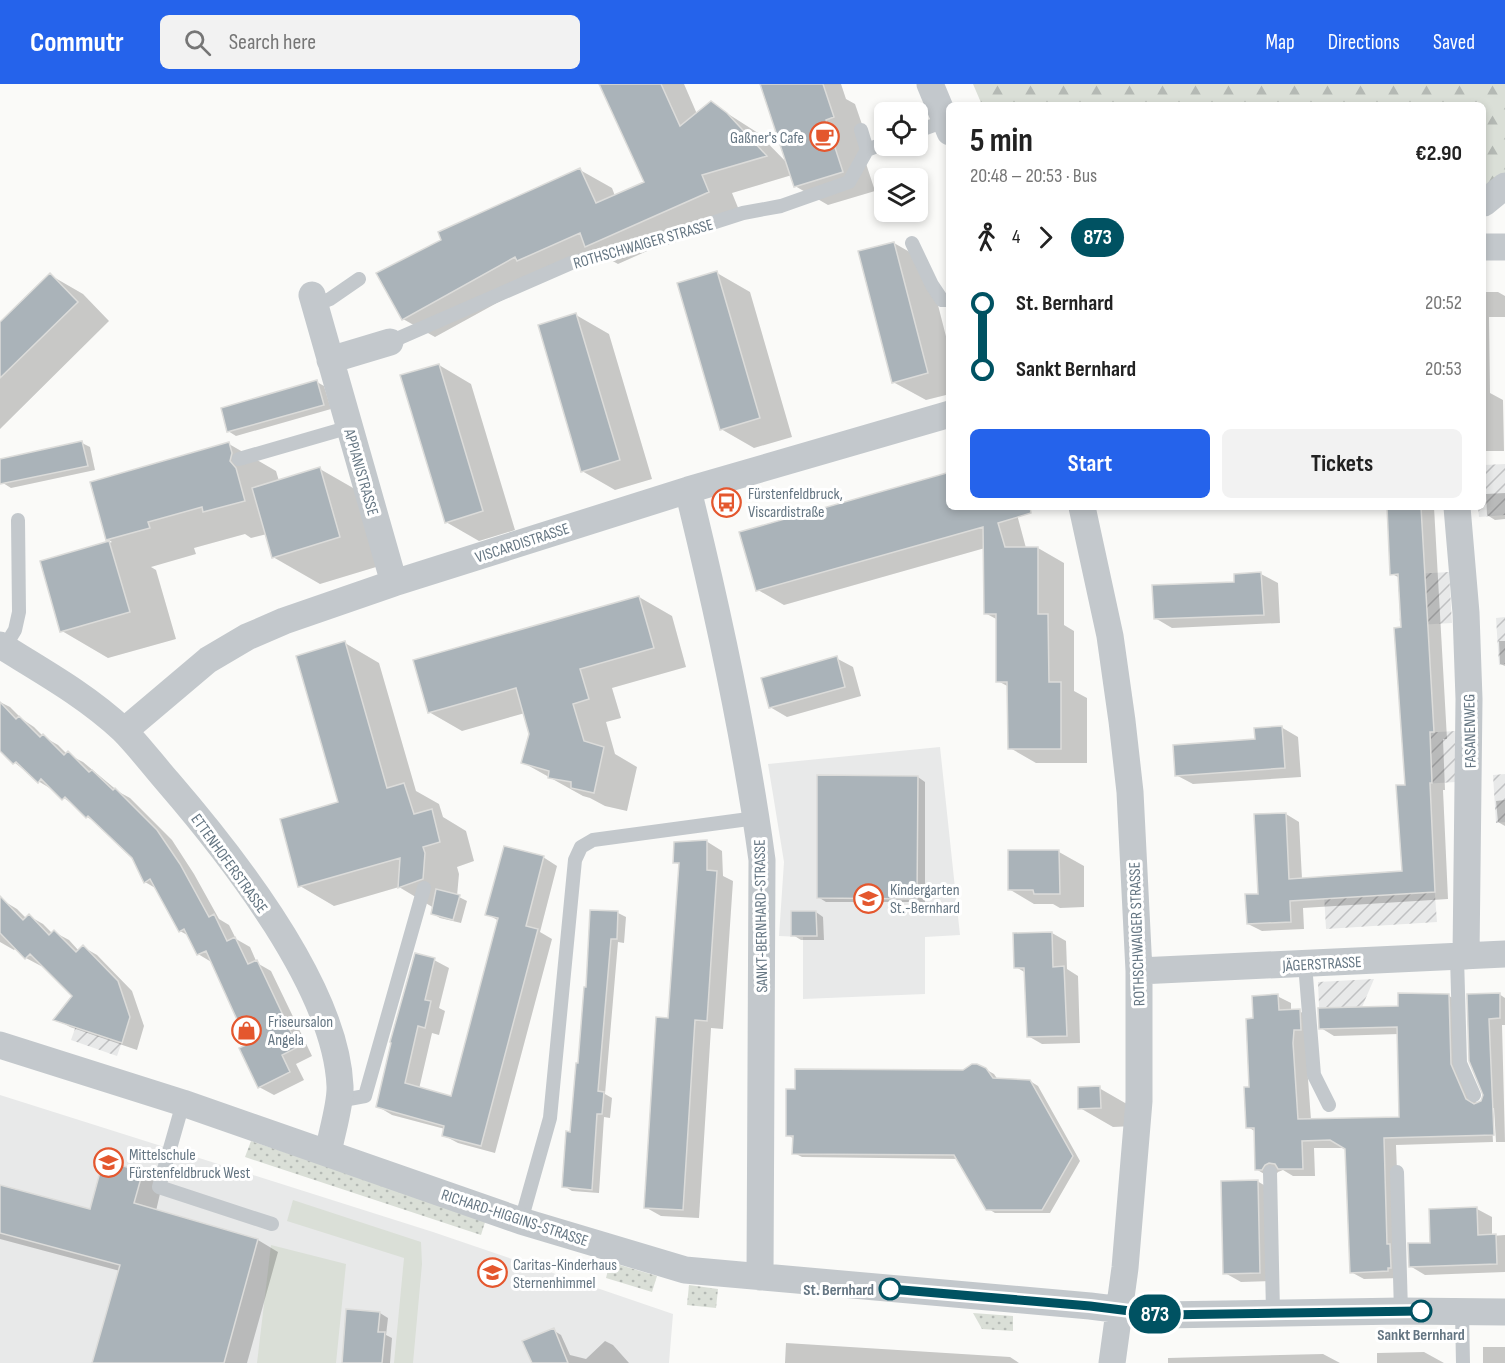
<!DOCTYPE html>
<html lang="en">
<head>
<meta charset="utf-8">
<style>
	:root { --surface:#fff; --page:#f2f2f2; --text:#222; --muted:#767676; --accent:#2563eb }
	body { margin:0; font-family:"Sofia Sans Condensed",sans-serif; background:var(--page); color:var(--text); height:100vh; display:flex; flex-direction:column; font-size:22px; white-space:nowrap }
	* { box-sizing:border-box; margin:0 }
	p { font-size:20px; color:var(--muted) }
	.icon { flex:none; width:33px; height:33px; fill:none; stroke:currentColor; stroke-width:2; stroke-linecap:round; stroke-linejoin:round }
	.map { position:relative; flex:1; overflow:hidden }
	.sheet { position:absolute; left:946px; top:18px; width:540px; height:408px; display:flex; flex-direction:column; background:var(--surface); border-radius:9px; box-shadow:0 3px 9px #0003 }
	.sheet>* { flex:none }
	.badge { padding:0 12px; border-radius:20px; font-size:21px; line-height:39px }
	.buttons { position:absolute; left:874px; top:18px; display:grid; gap:12px }
	.buttons a { display:grid; place-items:center; width:54px; height:54px; border-radius:9px; background:var(--surface); box-shadow:0 3px 9px #0003; font-size:30px }
	.map>.badge { position:absolute; translate:-50% -50%; box-shadow:0 0 0 3px #fff }
	.legs { display:flex; align-items:center; gap:9px; height:66px; padding:0 24px; font-size:20px }
	.legs p { margin-inline-start:auto }
	.head { display:flex; align-items:center; justify-content:space-between; height:102px; padding:0 24px }
	h1 { font-size:33px; font-weight:700; line-height:45px }
	.primary-button { display:flex; gap:12px; margin-top:auto; padding:12px 24px }
	.primary-button a { flex:1; height:69px; border-radius:9px; background:var(--accent); color:#fff; font-size:24px; font-weight:700; line-height:69px; text-align:center }
	.primary-button a+a { background:var(--page); color:var(--text) }
	ul { padding:0 24px; list-style:none }
	li { display:flex; align-items:center; gap:21px; height:66px; font-size:22px }
	li i { display:grid; place-items:center; width:9px; height:100%; margin:0 8px; background:currentColor }
	li i::after { content:''; width:15px; height:15px; margin:-8px; border:4px solid; border-radius:50%; background:var(--surface) }
	li p { margin-inline-start:auto }
	li:first-child i { background:linear-gradient(#0000 50%,currentColor 0) }
	li:last-child i { background:linear-gradient(currentColor 50%,#0000 0) }
	header { display:flex; align-items:center; gap:36px; box-sizing:border-box; height:84px; padding:0 30px; background:var(--accent); color:#fff }
	header strong { font-size:28px }
	nav { display:flex; gap:33px; margin-inline-start:auto; font-size:21px }
	.search { width:420px; height:54px; background:var(--page); display:flex; align-items:center; gap:15px; box-sizing:border-box; padding:0 21px; border-radius:9px; color:var(--muted); font-size:22px }
	.map>svg:first-child { display:block }
</style>
</head>
<body>
<header>
<strong>Commutr</strong>
<div class="search"><svg class="icon" aria-label="search" viewBox="0 0 24 24"><circle cx="10" cy="10" r="6"/><path d="M15 15l6 6"/></svg>Search here</div>
<nav><a>Map</a><a>Directions</a><a>Saved</a></nav>
</header>
<div class="map">
<svg width="1505" height="1279" viewBox="0 0 1505 1279">
	<defs>
		<pattern id="industrial-furrows" width="10" height="10" patternUnits="userSpaceOnUse" patternTransform="scale(1.5)"><rect width="10" height="10" fill="#e8e9e9"/><path d="M-1 1l2-2M0 10L10 0M9 11l2-2" fill="none" stroke="#c0c1c2"/></pattern>
		<pattern id="grass-dots" width="8" height="8" patternUnits="userSpaceOnUse" patternTransform="scale(1.5)"><rect width="8" height="8" fill="#dadfd7"/><path d="M2 2h.1M6 6h.1" fill="none" stroke="#b4b9b4" stroke-width="1.8" stroke-linecap="round"/></pattern>
		<pattern id="forest-firs" width="22" height="20" patternUnits="userSpaceOnUse" patternTransform="scale(1.5)"><rect width="22" height="20" fill="#dadfd7"/><path d="M5 1l3.5 6h-7zM16 11l3.5 6h-7z" fill="#b4b9b4"/></pattern>
	</defs>
	<rect width="100%" height="100%" fill="#fafaf8"/>
	<path fill="#e8e9e9" d="M940,663L960,851L925,853V910L803,915V853L779,852L784,778L768,680Z
		M0,1011L433,1148L673,1230L669,1279H0Z"/>
	<path fill="url(#industrial-furrows)" d="M1505,380V431L1479,433L1478,423H1484V381Z
		M1449,488L1452,539L1400,542L1398,491Z
		M1505,533V580L1499,581L1496,534Z
		M1456,647V698L1405,701L1402,650Z
		M1505,690V738L1496,739L1493,691Z
		M1433,785L1437,838L1326,845L1323,792Z
		M1374,895L1362,923V944L1320,945L1318,898Z
		M84,919L130,935L117,972L71,956Z"/>
	<path fill="url(#grass-dots)" d="M251,1057L486,1135L481,1151L245,1073Z
		M610,1178L657,1192L652,1208L606,1194Z
		M689,1201L718,1205L716,1224L687,1221Z
		M973,1229L1013,1232V1247L982,1245Z"/>
	<path fill="url(#forest-firs)" d="M973,0H1505V89L1484,106V21H982Z"/>
	<path fill="#dadfd7" d="M293,1116L421,1158L422,1180L413,1279H394L404,1174L287,1137Z
		M271,1161L346,1180L336,1279H257Z"/>
	<path fill="#0003" d="M601,0H684L697,30L711,19L758,49L788,80L761,0H841L846,15L855,20L866,52L858,55L875,107L828,121L795,102L792,91L732,109L739,126L618,180L602,171L546,192L435,253L403,235L580,86L612,104L615,112L646,98Z
		M894,159L927,178L950,268V310L926,316L893,298Z
		M717,189L750,208L792,353L754,364L721,345Z
		M50,191L83,210L109,237L0,345V240Z
		M1484,208H1498L1505,212V233H1489L1490,309L1503,316L1504,367H1484Z
		M576,231L609,250L652,395L615,406L582,387Z
		M439,281L471,300L515,446L479,457L446,438Z
		M317,298L324,302L331,325L236,352L228,347Z
		M82,359L90,363L95,386L11,404L3,399L0,377Z
		M229,360L276,387L279,397L320,385L367,412L386,480L320,500L273,473L267,450L251,454L245,450L194,464L196,470L151,483L156,486L176,555L108,574L62,547L42,478L112,458L107,455Z
		M1505,409V435L1495,436L1487,431L1486,410Z
		M950,423H1015L1026,464H1038L1064,479V541L1074,547V607L1087,614V679H1036L1010,664L1009,603L998,597V536L985,529V464L784,521L758,506Z
		M1388,423H1434L1447,655H1443L1445,706H1443L1448,815L1303,824L1304,845L1262,847L1248,840L1286,730L1299,738L1302,795L1404,788L1406,702L1402,545L1400,494L1392,490Z
		M1261,490L1278,499L1280,539L1172,544L1155,534Z
		M639,513L672,532L686,583L612,604L621,634L606,638L615,670L637,683L627,727L605,722L590,714L583,712L522,678L531,650L525,629L462,647L429,628Z
		M1499,557H1505V582L1500,580Z
		M345,559L379,579L416,707L439,720L443,733L466,747L474,777L457,783L459,790L457,812L467,817L461,839L440,834L432,829L434,824L399,803L334,822L300,802L340,719Z
		M836,574L853,583L861,612L787,633L770,623Z
		M0,618L10,623L22,635L34,643L44,653L58,661L67,670L83,678L119,708L130,714L172,756L194,790L219,835L229,841L236,855L250,863L257,879L271,887L312,972L296,980L304,996L274,1011L259,1003L250,961L213,879L198,870L189,852L180,847L157,805L145,798L133,773L97,739L87,733L75,722L53,706L38,697L0,667Z
		M1281,643L1298,653L1301,693L1193,700L1176,691Z
		M918,693L925,698V818H826L818,813Z
		M1505,716V742L1498,738L1496,717Z
		M706,757L722,767L723,792L733,797L723,945L711,944L699,1134L661,1132L645,1123L669,935L680,781L675,778Z
		M1059,768L1084,782V823L1060,824L1053,820H1034L1009,805Z
		M543,773L557,782L540,848L552,855L495,1069L458,1059L443,1051L445,1045L392,1031L377,1022L434,876L449,884L439,924L445,927L439,951L432,949L419,1005L452,1014L499,837L487,830Z
		M2,816L17,825L26,834L29,832L43,840L53,850L54,848L69,856L79,867L83,863L97,871L132,907L144,942L137,966L70,943L56,935L74,912L42,880L41,882L26,874L16,864L14,866L0,858V819Z
		M816,828L823,833L824,856H801L793,851Z
		M618,829L626,833L624,859L618,858L605,1010L612,1014L610,1034L604,1033L599,1109L572,1107L564,1102L572,1049L588,905Z
		M1052,849L1066,857L1067,885L1078,892L1080,959L1042,960L1028,952L1026,889L1016,883Z
		M1499,910L1505,914V941H1502L1505,1058H1496L1494,1024H1491L1493,1058L1396,1061L1401,1194L1364,1195L1351,1188L1346,1064H1314L1315,1092H1293L1283,1086L1278,1088L1275,1092L1269,1093L1256,1085V1048L1248,1043L1255,936L1277,912L1291,919V927H1299L1312,934L1306,967L1311,1036L1400,1034L1399,950L1334,952L1321,944L1449,912L1462,919L1464,988L1477,1020L1482,1018L1485,1011L1470,977Z
		M985,985L994,990L998,996L1030,997L1038,1002L1080,1077L1050,1129H995L987,1124L958,1075L802,1073L794,1069V1055L788,1051L964,987Z
		M1099,1004L1132,1023L1133,1042L1113,1043L1080,1024Z
		M142,1089L162,1101L156,1127L258,1156L278,1168L247,1279H93L120,1187L0,1155V1103L91,1127Z
		M1257,1097L1274,1107L1276,1197L1241,1198L1225,1189Z
		M1477,1125L1492,1133V1152L1505,1151V1188L1425,1191L1410,1182L1431,1160Z
		M348,1227L380,1229L388,1234L386,1251L392,1254L390,1279H343Z
		M553,1246L561,1251L570,1271L586,1275L605,1257L613,1261L629,1279H533Z
		M786,1259L1010,1273L1019,1279H785Z
		M1483,1263H1505V1279H1483Z
		M1424,1268L1444,1279H1377V1269Z
		M1323,1270L1340,1279H1168V1274Z"/>
	<path fill="#aab3b9" stroke="#dcdcda" stroke-width="1.5" d="M599,0H661L680,42L711,17L727,29L767,72L702,91L709,108L585,163L580,149L517,177L515,173L402,236L376,189L441,156L438,148L580,84L596,119L644,98Z
		M760,0H823L834,33L826,36L843,88L794,103Z
		M894,158L928,289L892,299L858,167Z
		M717,187L760,334L720,346L677,199Z
		M50,189L78,218L0,294V238Z
		M576,229L620,376L581,388L538,241Z
		M439,280L483,427L445,439L400,291Z
		M317,296L324,321L227,348L221,324Z
		M82,357L88,382L0,400V375Z
		M229,358L232,369L230,377L236,384L245,417L203,428L202,423L148,438L150,444L106,456L90,398Z
		M320,383L340,453L272,474L252,404Z
		M950,388V423H1030L1031,429L998,439L1005,463H1038V530H1048L1049,598H1061V665H1008L1007,598H996V530H984L983,443L756,507L739,448Z
		M1387,423H1421L1434,648H1430L1432,699H1430L1435,808L1290,817L1291,838L1247,840L1245,810H1258L1254,730L1286,729L1289,795L1402,787L1396,701H1405L1394,544L1401,543L1398,490L1390,491Z
		M109,457L130,528L60,548L40,477Z
		M1261,488L1264,531L1154,535L1152,501L1234,498V490Z
		M639,512L654,564L580,585L589,615L573,620L584,657L604,663L594,709L571,704V698L548,694L549,687L521,679L529,650L516,604L428,629L413,576Z
		M345,557L387,704L404,699L414,730L432,725L440,758L423,763L425,769L423,795L398,804L400,774L298,803L280,735L338,718L296,572Z
		M837,572L845,603L769,624L761,594Z
		M0,618L16,635L19,632L40,653L43,650L64,671L68,667L89,688L92,686L113,706L115,704L157,746L180,780L209,833L214,830L227,857L235,853L248,880L257,876L298,963L282,971L290,988L258,1004L239,964L248,960L206,867L197,871L184,845L179,848L150,795L144,799L132,774L88,732L86,734L65,713L62,716L41,695L38,699L16,678L13,680L0,667Z
		M1282,642L1285,684L1175,692L1173,661L1255,655L1254,644Z
		M817,691L918,692L917,815L817,814Z
		M707,756V786L717,787L707,937L695,936L683,1126L644,1124L656,933L668,934L679,779H673L674,758Z
		M504,762L544,772L526,842L538,845L481,1062L442,1052L444,1042L376,1023L391,959L390,958L415,869L435,874L425,916L431,917L425,944L418,942L405,999L451,1012L498,834L485,831Z
		M1008,766H1059L1060,810H1034L1033,806H1008Z
		M436,805L460,811L453,836L431,830Z
		M0,812L23,836L29,830L49,851L54,846L76,868L83,861L118,897L130,933L122,959L53,936L72,912L30,870L25,875L0,849Z
		M590,826L618,827L617,855H611L598,1007L604,1008L602,1030H597L592,1106L562,1103L566,1047L570,1048L576,979H578L584,903H586Z
		M791,827H816L817,852H791Z
		M1052,848L1053,883L1064,882L1067,952L1027,953L1024,884H1014L1013,849Z
		M1398,909L1449,910L1451,980L1466,1015L1474,1020L1481,1017L1483,1011L1469,977L1467,910L1500,909V934L1489,935L1494,1051L1384,1054L1387,1160H1390L1391,1184H1388V1187L1350,1189L1345,1065L1330,1056L1302,1057L1303,1085H1278L1275,1080L1269,1079L1265,1081L1262,1086H1255L1254,1044H1246L1244,1003H1249L1246,935L1253,934L1252,912L1278,910L1279,926L1300,925L1301,946H1294L1293,959L1298,1035L1399,1033L1397,943L1319,945L1318,924L1398,922Z
		M972,980H977L986,984L993,994L1030,996L1073,1072L1042,1126H986L954,1071L792,1070L793,1052H786V1005H795V985L963,986Z
		M1100,1002L1101,1024L1078,1025V1003Z
		M103,1077L143,1087L134,1119L258,1155L224,1279H92L120,1181L0,1149V1101L90,1125Z
		M1258,1096L1260,1189L1223,1190L1221,1097Z
		M1477,1123L1478,1151L1496,1150L1497,1180L1409,1183L1408,1159H1430L1429,1125Z
		M346,1225L380,1228L378,1248H385L382,1279H342Z
		M554,1244L568,1279H532L522,1257Z"/>
	<g fill="none" stroke-linecap="round" stroke-linejoin="round">
		<path stroke="#c3c8cc" stroke-width="14" d="M861,46L867,66
			M918,47L945,37
			M912,159L932,201L942,216H950
			M315,221L330,215L359,195
			M390,258L571,179L653,158L743,129L781,122L849,98L867,66L885,59
			M239,375L350,343
			M4,564L15,546L19,528L18,436
			M1457,873L1460,979L1474,1011
			M1305,880L1314,991L1329,1021
			M338,1017L365,1012L424,804
			M183,1019L159,1103L272,1140
			M1270,1088L1273,1228
			M1397,1088L1401,1227
			M521,1137L550,1034L575,776L581,763L593,756L756,734
			M1462,1228L1463,1279"/>
		<path stroke="#c3c8cc" stroke-width="27" d="M930,0L950,48
			M1484,119L1505,102
			M1484,163H1505
			M312,211L394,499
			M330,276L390,258
			M688,406C718,528 745,651 762,776L760,1193
			M1082,423L1110,552L1122,637L1130,708L1139,887V1017L1125,1184L1112,1279
			M1457,423L1466,529L1469,615L1466,872
			M0,561C42,587 87,612 123,646C139,662 153,681 168,698C231,771 336,904 340,1002C341,1020 331,1051 328,1069
			M124,647L208,576L247,553L284,537L394,499L688,406L950,330
			M1139,887L1505,870
			M0,961L183,1019L521,1137L685,1186L1090,1222L1162,1231L1401,1227L1505,1228"/>
	</g>
	<g fill="none" stroke-linecap="round" stroke-linejoin="round">
		<defs>
			<path id="line-1" d="M890,1205L1090,1222L1162,1231L1421,1227"/>
		</defs>
		<use href="#line-1" stroke="#fff" stroke-width="14"/>
		<use href="#line-1" stroke="#005262" stroke-width="9"/>
	</g>
	<defs>
		<symbol id="cafe-ring" viewBox="-11 -11 22 22"><circle r="9.5" fill="#fff" stroke="#e4572e" stroke-width="1.5"/><path d="M-5.5-4.5H6V0H3Q3 3.5 0 3.5H-2.5Q-5.5 3.5-5.5 0ZM3-3.2v2h1.7v-2ZM-6 4.5H4V6H-6Z" fill="#e4572e"/></symbol>
		<symbol id="bus-ring" viewBox="-11 -11 22 22"><circle r="9.5" fill="#fff" stroke="#e4572e" stroke-width="1.5"/><path d="M-5-6H5V4H4V6H2V4H-2V6H-4V4H-5ZM-3.5-4V0h7V-4ZM-3.5 1.2v1.5H-2V1.2ZM2 1.2v1.5H3.5V1.2Z" fill="#e4572e"/></symbol>
		<symbol id="school-ring" viewBox="-11 -11 22 22"><circle r="9.5" fill="#fff" stroke="#e4572e" stroke-width="1.5"/><path d="M0-5L7-2L0 1L-7-2ZM-4 1L0 2.5L4 1V4Q0 6-4 4Z" fill="#e4572e"/></symbol>
		<symbol id="shop-ring" viewBox="-11 -11 22 22"><circle r="9.5" fill="#fff" stroke="#e4572e" stroke-width="1.5"/><path d="M-5-2.5h2.3a2.7 3.5 0 0 1 5.4 0H5L5.5 6h-11ZM-1.5-2.5h3a1.5 2.3 0 0 0-3 0Z" fill="#e4572e"/></symbol>
	</defs>
	<g fill-rule="evenodd">
		<use href="#cafe-ring" x="808" y="36" width="33" height="33"/>
		<use href="#bus-ring" x="710" y="402" width="33" height="33"/>
		<use href="#school-ring" x="852" y="798" width="33" height="33"/>
		<use href="#shop-ring" x="230" y="930" width="33" height="33"/>
		<use href="#school-ring" x="92" y="1062" width="33" height="33"/>
		<use href="#school-ring" x="476" y="1172" width="33" height="33"/>
	</g>
	<g fill="#fff" stroke="#005262" stroke-width="3">
		<circle cx="890" cy="1205" r="10"/>
		<circle cx="1421" cy="1227" r="10"/>
	</g>
	<g text-anchor="middle" stroke-width="6" stroke-linejoin="round" paint-order="stroke">
		<g font-size="16" fill="#657683" stroke="#fff" text-anchor="start">
			<text x="804" y="59" text-anchor="end">Gaßner's Cafe</text>
			<text x="748" y="415">Fürstenfeldbruck,<tspan x="748" dy="18">Viscardistraße</tspan></text>
			<text x="890" y="811">Kindergarten<tspan x="890" dy="18">St.-Bernhard</tspan></text>
			<text x="268" y="943">Friseursalon<tspan x="268" dy="18">Angela</tspan></text>
			<text x="129" y="1076">Mittelschule<tspan x="129" dy="18">Fürstenfeldbruck West</tspan></text>
			<text x="513" y="1186">Caritas-Kinderhaus<tspan x="513" dy="18">Sternenhimmel</tspan></text>
		</g>
		<g font-size="16" fill="#657683" stroke="#fff">
			<text transform="translate(643 159) rotate(-16)" y="6">ROTHSCHWAIGER STRASSE</text>
			<text transform="translate(362 388) rotate(74)" y="6">APPIANISTRASSE</text>
			<text transform="translate(522 458) rotate(-18)" y="6">VISCARDISTRASSE</text>
			<text transform="translate(1469 647) rotate(-91)" y="6">FASANENWEG</text>
			<text transform="translate(230 779) rotate(54)" y="6">ETTENHOFERSTRASSE</text>
			<text transform="translate(760 832) rotate(-91)" y="6">SANKT-BERNHARD-STRASSE</text>
			<text transform="translate(1136 850) rotate(-92)" y="6">ROTHSCHWAIGER STRASSE</text>
			<text transform="translate(1322 879) rotate(-3)" y="6">JÄGERSTRASSE</text>
			<text transform="translate(515 1133) rotate(18)" y="6">RICHARD-HIGGINS-STRASSE</text>
		</g>
		<g font-size="16" font-weight="bold" fill="#657683" stroke="#fff" text-anchor="end">
			<text x="874" y="1211">St. Bernhard</text>
			<text x="1421" y="1256" text-anchor="middle">Sankt Bernhard</text>
		</g>
	</g>
</svg>
<div class="buttons">
<a><svg class="icon" aria-label="locate" viewBox="0 0 24 24"><circle cx="12" cy="12" r="6"/><path d="M12 2v4M12 18v4M2 12h4M18 12h4"/></svg></a>
<a><svg class="icon" aria-label="layers" viewBox="0 0 24 24"><path d="M12 4l9 5-9 5-9-5zM3 14l9 5 9-5"/></svg></a>
</div>
<b class="badge" style="left:1155px;top:1230px;background:#005262;color:#fff">873</b>
<section class="sheet">
<div class="head"><div><h1>5 min</h1><p>20:48 – 20:53 · Bus</p></div><b>€2.90</b></div>
<div class="legs"><svg class="icon" aria-label="walk" viewBox="0 0 24 24"><circle cx="13" cy="4" r="2"/><path d="M13 8l-2 6 4 7M11 14l-3 7M7 12l3-4h3l4 4"/></svg>4<svg class="icon" aria-label="forward" viewBox="0 0 24 24"><path d="M9 5l7 7-7 7"/></svg><b class="badge" style="background:#005262;color:#fff">873</b></div>
<ul>
<li><i style="color:#005262"></i><b>St. Bernhard</b><p>20:52</p></li>
<li><i style="color:#005262"></i><b>Sankt Bernhard</b><p>20:53</p></li>
</ul>
<div class="primary-button"><a>Start</a><a>Tickets</a></div>
</section>
</div>
</body>
</html>
